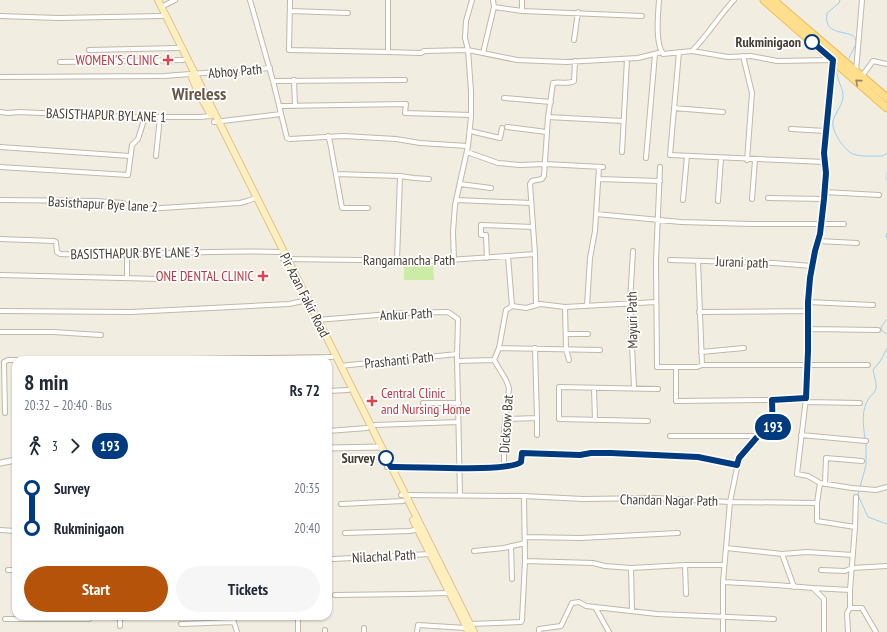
<!DOCTYPE html>
<html lang="en">
<head>
<meta charset="utf-8">
<style>
	:root { --surface:#fff; --page:#f6f6f7; --text:#1f2937; --muted:#747a83; --accent:#b45309 }
	body { margin:0; font-family:"PT Sans Narrow",sans-serif; background:var(--page); color:var(--text); height:100vh; display:flex; flex-direction:column; font-size:15px; white-space:nowrap }
	* { box-sizing:border-box; margin:0 }
	p { font-size:13px; color:var(--muted) }
	.icon { flex:none; width:22px; height:22px; fill:none; stroke:currentColor; stroke-width:2; stroke-linecap:round; stroke-linejoin:round }
	.map { position:relative; flex:1; overflow:hidden }
	.drawer { position:absolute; left:12px; top:356px; width:320px; height:264px; display:flex; flex-direction:column; background:var(--surface); border-radius:12px; box-shadow:0 1px 3px #0004 }
	.drawer>* { flex:none }
	.badge { padding:0 8px; border-radius:13px; font-size:14px; line-height:26px }
	.map>.badge { position:absolute; translate:-50% -50%; box-shadow:0 0 0 2px #fff }
	.legs { display:flex; align-items:center; gap:6px; height:44px; padding:0 12px; font-size:13px }
	.legs p { margin-inline-start:auto }
	.overview { display:flex; align-items:center; justify-content:space-between; height:68px; padding:0 12px }
	h1 { font-size:22px; font-weight:700; line-height:30px }
	.cta { display:flex; gap:8px; margin-top:auto; padding:8px 12px }
	.cta a { flex:1; height:46px; border-radius:24px; background:var(--accent); color:#fff; font-size:16px; font-weight:700; line-height:46px; text-align:center }
	.cta a+a { background:var(--page); color:var(--text) }
	ul { padding:0 12px; list-style:none }
	li { display:flex; align-items:center; gap:14px; height:40px; font-size:15px }
	li i { display:grid; place-items:center; width:6px; height:100%; margin:0 5px; background:currentColor }
	li i::after { content:''; width:10px; height:10px; margin:-5px; border:3px solid; border-radius:50%; background:var(--surface) }
	li p { margin-inline-start:auto }
	li:first-child i { background:linear-gradient(#0000 50%,currentColor 0) }
	li:last-child i { background:linear-gradient(currentColor 50%,#0000 0) }
	.map>svg:first-child { display:block }
</style>
</head>
<body>
<div class="map">
<svg width="887" height="632" viewBox="0 0 887 632">
	<rect width="100%" height="100%" fill="#f2ede1"/>
	<path fill="#cceba5" d="M404,265H433L434,280H404Z"/>
	<g fill="none" stroke-linecap="round" stroke-linejoin="round">
		<path stroke="#97d0f6" stroke-width="1" d="M840,0L839,3L827,13C822,41 858,26 856,43C855,48 851,53 849,58
			M837,72C837,81 843,87 843,96C843,105 835,113 833,121C831,131 844,150 853,154C861,157 874,156 883,156L885,154H887
			M887,173V180
			M887,233L886,236L887,238
			M887,319L881,327L882,331L887,334
			M865,438C863,425 861,410 869,398C870,396 874,394 875,391C878,386 874,376 873,370L881,360L887,348
			M860,487L866,465V444
			M859,491L858,495L868,517L887,524"/>
		<defs>
			<path id="minor" d="M250,0L273,81L287,138L290,139L343,136L396,139L420,143L468,146
				M290,0L289,50L388,52V0
				M493,0L494,7L522,11V0
				M659,0C658,14 655,43 663,54L692,51L728,57L751,56L777,61L833,60L824,153L826,173L824,199L820,234L815,251L810,278L808,311L809,351L806,398L797,474L808,476L820,483L852,488L876,490L887,487
				M165,5L175,0
				M291,11L348,13
				M522,11L642,16
				M0,16L58,18L162,16
				M574,40L578,12
				M89,50L178,48
				M692,51C708,35 719,16 734,0
				M388,52L421,53L424,51L468,50L517,60L566,62L638,58L662,52
				M679,52L670,155L825,162
				M483,53L494,7
				M743,56L752,93L747,160
				M60,62L183,60
				M856,71L862,0
				M862,76L873,61L887,64
				M0,77L164,76L270,68
				M294,80L295,106
				M273,81L405,80
				M504,98L551,102
				M279,106L406,104L405,113L471,115
				M674,108L723,112
				M0,112L8,113L19,112L130,117H200L211,116
				M548,117L623,121
				M214,122L281,114
				M507,127L547,132
				M791,129L826,131
				M470,131L500,138L502,128
				M328,136L330,142L342,208H368
				M0,147L130,156
				M467,152L498,163L520,165L545,164L603,167
				M622,152L627,59
				M156,156L160,117
				M646,158L655,54
				M0,167L128,175L132,145L138,139L145,117
				M660,167L656,261L657,367H697L702,365H868
				M336,174L400,176L397,260
				M400,176L414,178L429,179
				M598,179L660,181
				M460,184L491,188
				M824,192L879,195
				M768,198L824,199
				M752,199L755,160
				M0,200L97,201L123,203L131,208L146,209L240,203L247,201L253,199
				M456,200L531,203
				M683,200L687,156
				M718,201L721,158
				M596,214L681,222L752,224H844
				M0,239L54,241L56,242L57,252L60,254C133,257 206,249 279,252
				M818,241L857,243
				M633,251L630,303L634,388
				M127,255V278
				M508,256L512,306
				M487,258L486,235H481V225L533,227
				M283,259L435,261L535,254
				M454,260L453,232L455,205L468,146L471,117V91L468,50L465,38L466,21L472,0
				M670,260L774,263L812,266
				M698,261L702,365
				M0,275L162,279
				M808,302L873,305
				M536,305L535,254L530,184L532,181L542,179L544,176L548,117L553,83C560,81 568,85 574,81L575,61
				M587,306L590,258L595,231L599,167
				M565,307L566,349L569,360
				M0,311L131,312L289,304L308,300
				M699,312L808,311
				M317,320L402,313L448,312L458,319L457,357L460,496
				M809,329L878,330
				M0,332H53L101,335
				M566,334H588
				M499,348L600,350
				M701,352L744,348
				M125,360L332,357
				M494,360L499,348L506,310L512,306L526,308L540,304L565,307L656,302
				M494,360L506,380L509,388L504,431V467
				M457,361L494,360
				M340,366L457,354
				M676,370V401L772,400
				M594,388L595,420
				M328,391L348,390
				M806,402L860,403
				M423,403H459
				M5,413L4,362L8,360H16
				M506,419L537,418L535,348
				M648,421L559,419V387L658,389
				M375,425L458,422
				M328,431L367,428
				M537,435V418
				M801,435L866,441
				M670,436H773L772,400L806,398
				M387,467C398,467 410,466 421,467C441,467 508,473 521,462L522,453L580,455L591,453H611L698,457L737,465
				M825,484L826,458L862,461
				M401,495L524,496L583,499L654,498L730,502L817,503V521L855,527L850,590
				M524,496L525,561L593,563L605,566L631,568L685,565H724
				M817,503L820,483
				M341,504L403,501
				M855,527L856,497
				M0,530L16,531
				M345,533L410,531L418,529
				M525,537L580,538L678,533
				M511,546L512,579
				M726,548L782,554L807,552L853,555
				M474,551L504,548L525,543
				M782,554L794,587
				M333,559L430,554
				M685,565L686,594
				M631,568L632,610
				M8,570H16
				M821,570L845,571L852,568L887,566
				M723,582L776,585L813,588L824,599V632
				M813,588L850,590V608H862L876,632
				M335,595L411,594L449,593
				M595,607L609,632
				M232,616L237,632
				M298,616V632
				M5,619H89V616
				M181,624L234,622
				M469,624L521,622L522,620L525,561
				M120,626V616
				M325,630V632
				M364,632V628
				M417,632L418,625L466,628
				M539,632V629L561,626L572,603L579,602L586,606L657,614L774,619
				M723,632V582L730,502L739,458L758,436
				M848,632L847,613L850,608"/>
			<path id="tertiary" d="M328,448L381,447
				M0,463L16,460"/>
			<path id="secondary" d="M158,0L474,632
				M191,75L199,94L211,115
				M413,520L465,624L468,632"/>
			<path id="primary" d="M764,0L887,108
				M773,0L887,98"/>
		</defs>
		<use href="#minor" stroke="#c1b8a6" stroke-width="6"/>
		<use href="#tertiary" stroke="#c1b8a6" stroke-width="7"/>
		<use href="#secondary" stroke="#d9c58e" stroke-width="8"/>
		<use href="#primary" stroke="#edbe54" stroke-width="9"/>
		<use href="#minor" stroke="#fff" stroke-width="4"/>
		<use href="#tertiary" stroke="#fff" stroke-width="5"/>
		<use href="#secondary" stroke="#ffefbe" stroke-width="6"/>
		<use href="#primary" stroke="#ffde8d" stroke-width="7"/>
	</g>
	<defs><path id="oneway-chevron" d="M-2-3.5L2.5 0L-2 3.5" fill="none" stroke-width="1.6" stroke-linecap="round" stroke-linejoin="round"/></defs>
	<use stroke="#98855b" href="#oneway-chevron" transform="translate(858 82) rotate(-139)"/>
	<g fill="none" stroke-linecap="round" stroke-linejoin="round">
		<defs>
			<path id="line-1" d="M386,458L391,467C414,466 507,473 521,462L522,453L580,455L591,453H611L698,457L737,465L739,458L758,436H773L772,400L806,398L808,351V302L810,278L815,251L820,234L824,199L826,173L824,153L833,60L812,42"/>
		</defs>
		<use href="#line-1" stroke="#fff" stroke-width="9"/>
		<use href="#line-1" stroke="#003b80" stroke-width="6"/>
	</g>
	<g fill="#fff" stroke="#003b80" stroke-width="2">
		<circle cx="812" cy="42" r="7"/>
		<circle cx="386" cy="458" r="7"/>
	</g>
	<g fill="#e0444e" stroke="#fff" stroke-width="1.5">
		<path d="M166 54h4v4h4v4h-4v4h-4v-4h-4v-4h4z"/>
		<path d="M261 270h4v4h4v4h-4v4h-4v-4h-4v-4h4z"/>
		<path d="M370 395h4v4h4v4h-4v4h-4v-4h-4v-4h4z"/>
	</g>
	<g text-anchor="middle" stroke-width="3.5" stroke-linejoin="round" paint-order="stroke">
		<g font-size="14" font-weight="bold" fill="#443d32" stroke="#fff" text-anchor="end">
			<text x="801" y="47">Rukminigaon</text>
			<text x="375" y="463">Survey</text>
		</g>
		<g font-size="14" fill="#be3a42" stroke="#fff" text-anchor="end">
			<text x="159" y="65">WOMEN'S CLINIC</text>
			<text x="254" y="281">ONE DENTAL CLINIC</text>
			<text x="381" y="398" text-anchor="start">Central Clinic<tspan x="381" dy="16">and Nursing Home</tspan></text>
		</g>
		<g font-size="14" fill="#443d32" stroke="#fff">
			<text transform="translate(235 71) rotate(-5)" y="5">Abhoy Path</text>
			<text transform="translate(106 115) rotate(2)" y="5">BASISTHAPUR BYLANE 1</text>
			<text transform="translate(103 204) rotate(3)" y="5">Basisthapur Bye lane 2</text>
			<text transform="translate(135 253) rotate(-1)" y="5">BASISTHAPUR BYE LANE 3</text>
			<text x="409" y="265">Rangamancha Path</text>
			<text transform="translate(742 262) rotate(2)" y="5">Jurani path</text>
			<text transform="translate(305 295) rotate(63)" y="5">Pir Azan Fakir Road</text>
			<text transform="translate(406 314) rotate(-3)" y="5">Ankur Path</text>
			<text transform="translate(632 320) rotate(-91)" y="5">Mayuri Path</text>
			<text transform="translate(399 360) rotate(-6)" y="5">Prashanti Path</text>
			<text transform="translate(506 424) rotate(-86)" y="5">Dicksow Bat</text>
			<text transform="translate(669 500) rotate(1)" y="5">Chandan Nagar Path</text>
			<text transform="translate(384 556) rotate(-3)" y="5">Nilachal Path</text>
		</g>
		<g font-size="18" font-weight="bold" fill="#675b48" stroke="#fff">
			<text x="199" y="100">Wireless</text>
		</g>
	</g>
</svg>
<b class="badge" style="left:773px;top:427px;background:#003b80;color:#fff">193</b>
<section class="drawer">
<div class="overview"><div><h1>8 min</h1><p>20:32 – 20:40 · Bus</p></div><b>Rs 72</b></div>
<div class="legs"><svg class="icon" aria-label="walk" viewBox="0 0 24 24"><circle cx="13" cy="4" r="2"/><path d="M13 8l-2 6 4 7M11 14l-3 7M7 12l3-4h3l4 4"/></svg>3<svg class="icon" aria-label="forward" viewBox="0 0 24 24"><path d="M9 5l7 7-7 7"/></svg><b class="badge" style="background:#003b80;color:#fff">193</b></div>
<ul>
<li><i style="color:#003b80"></i><b>Survey</b><p>20:35</p></li>
<li><i style="color:#003b80"></i><b>Rukminigaon</b><p>20:40</p></li>
</ul>
<div class="cta"><a>Start</a><a>Tickets</a></div>
</section>
</div>
</body>
</html>
